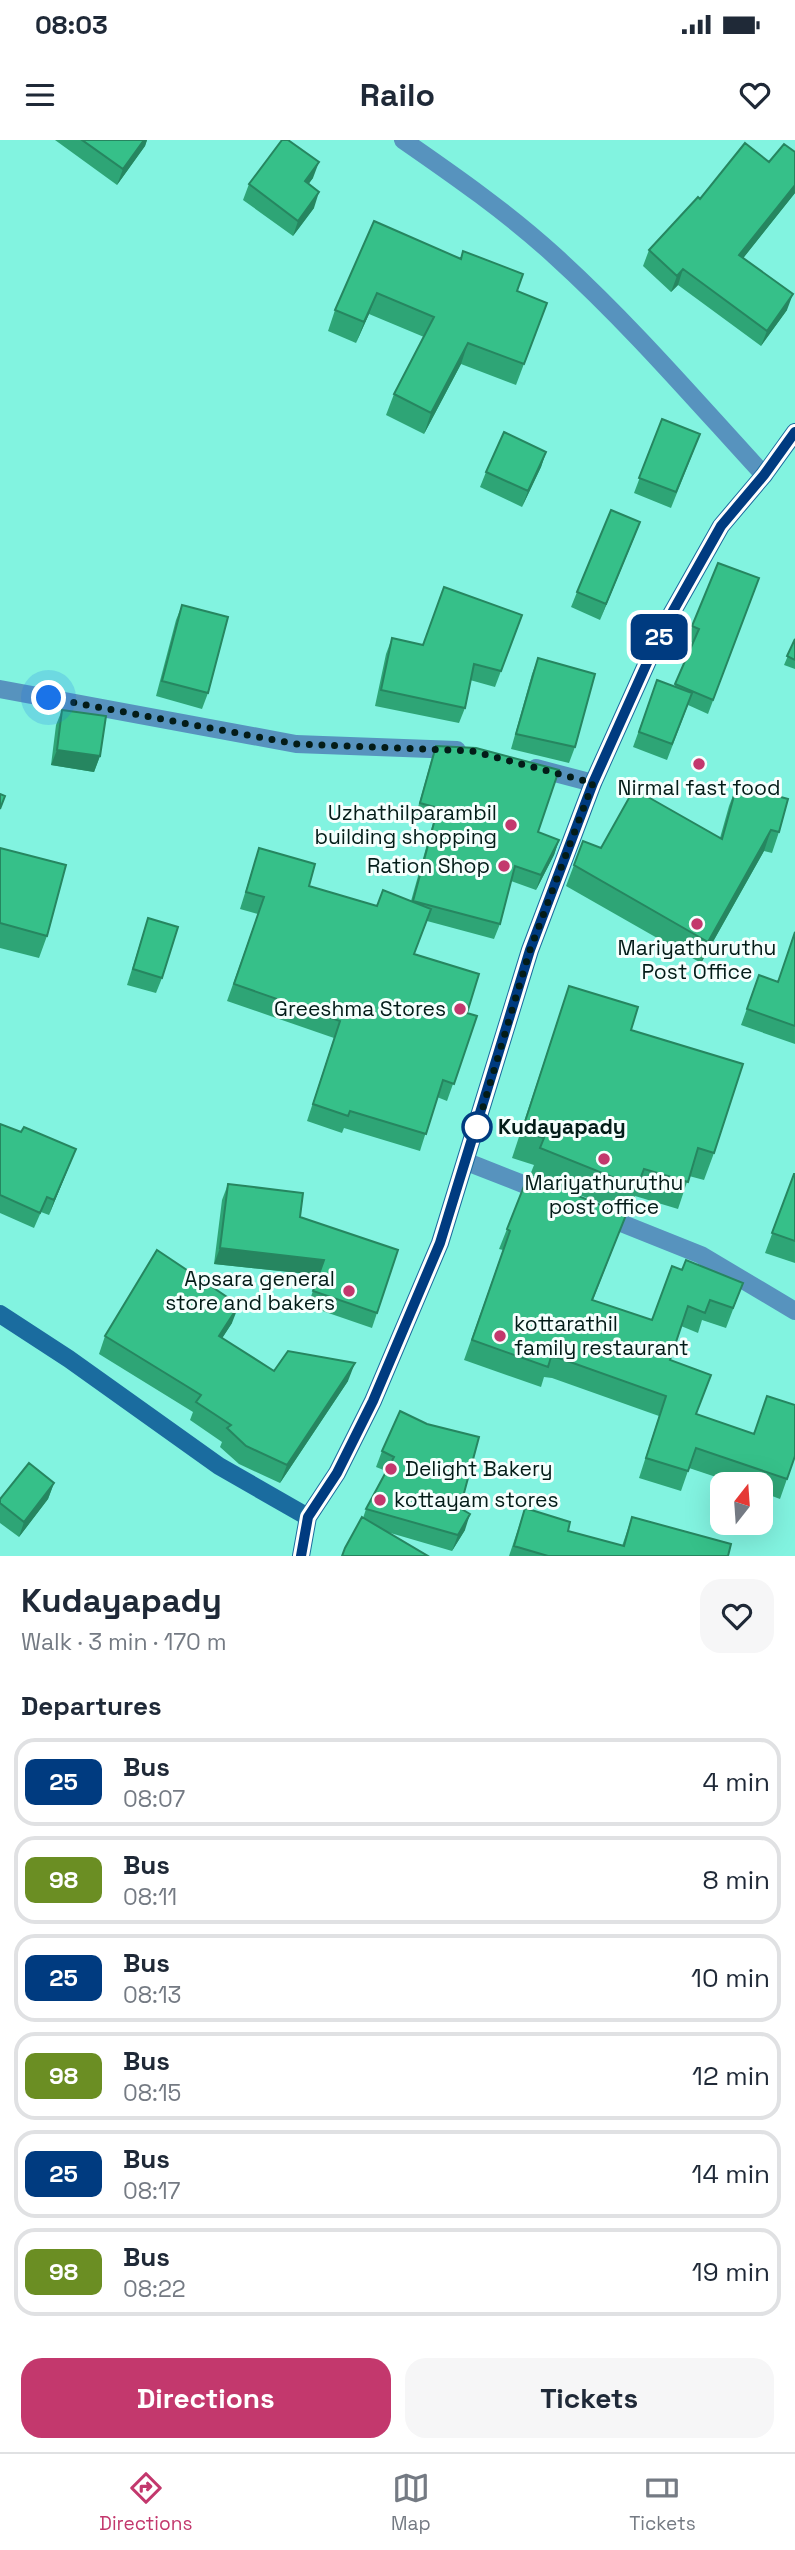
<!DOCTYPE html>
<html lang="en">
<head>
<meta charset="utf-8">
<style>
	:root { --surface:#fff; --page:#f6f6f7; --text:#1f2937; --muted:#747a83; --line:#e0e1e3; --accent:#c3386d }
	body { margin:0; font-family:"Space Grotesk",sans-serif; background:var(--page); color:var(--text); height:100vh; display:flex; flex-direction:column; font-size:26px; white-space:nowrap }
	* { box-sizing:border-box; margin:0 }
	p { font-size:23px; color:var(--muted) }
	.icon { flex:none; width:38px; height:38px; fill:none; stroke:currentColor; stroke-width:2; stroke-linecap:round; stroke-linejoin:round }
	.map { position:relative; height:1416px; overflow:hidden }
	.sheet { display:flex; flex-direction:column; background:var(--surface); flex:1 }
	.sheet>* { flex:none }
	.badge { padding:0 14px; border-radius:10px; font-size:24px; line-height:46px }
	.needle { width:46px; rotate:17deg }
	.controls { position:absolute; left:710px; top:1332px; display:grid; gap:14px }
	.controls a { display:grid; place-items:center; width:63px; height:63px; border-radius:14px; background:var(--surface); box-shadow:0 7px 28px #0002; font-size:35px }
	.you { position:absolute; width:35px; height:35px; margin:-18px; border:5px solid #fff; border-radius:50%; background:#1a73e8; box-shadow:0 0 0 10px #1a73e833 }
	.map>.badge { position:absolute; translate:-50% -50%; box-shadow:0 0 0 4px #fff }
	h2 { padding:0 21px; font-size:26px; line-height:63px }
	.round { display:grid; place-items:center; flex:none; width:74px; height:74px; border-radius:21px; background:var(--page) }
	.headline { display:flex; align-items:center; justify-content:space-between; height:119px; padding:0 21px }
	h1 { font-size:33px; font-weight:600; line-height:52px }
	.action { display:flex; gap:14px; margin-top:auto; padding:14px 21px }
	.action a { flex:1; height:80px; border-radius:21px; background:var(--accent); color:#fff; font-size:28px; font-weight:600; line-height:80px; text-align:center }
	.action a+a { background:var(--page); color:var(--text) }
	ul { padding:0; list-style:none }
	li { display:flex; align-items:center; gap:21px; height:88px; margin:0 14px 10px; padding:0 7px; border:4px solid var(--line); border-radius:21px }
	li div { flex:1 }
	li b { display:block; font-size:26px }
	li em { font-style:normal }
	li .badge { min-width:77px; font-weight:700; text-align:center }
	.status { display:flex; justify-content:space-between; align-items:center; height:49px; padding:0 35px; background:var(--surface); direction:ltr }
	.status svg { height:19px; fill:currentColor }
	header { display:flex; justify-content:space-between; align-items:center; height:91px; padding:0 21px; background:var(--surface); font-size:32px; font-weight:600 }
	.dock { display:flex; justify-content:space-around; align-items:center; height:98px; border-top:2px solid var(--line); background:var(--surface); font-size:19px; color:var(--muted) }
	.dock a { display:grid; justify-items:center; gap:4px }
	.dock .active { color:var(--accent) }
	.map>svg:first-child { display:block }
</style>
</head>
<body>
<div class="status"><b>08:03</b><svg viewBox="0 0 49 12"><path d="M0 12V9h3v3zM5 12V6h3v6zM10 12V3h3v9zM15 12V0h3v12zM26 1h20v11H26zM47 4h2v5h-2z"/></svg></div>
<header><svg class="icon" aria-label="menu" viewBox="0 0 24 24"><path d="M4 6h16M4 12h16M4 18h16"/></svg>Railo<svg class="icon" aria-label="heart" viewBox="0 0 24 24"><path d="M12 20l-8-8c-3-5 5-10 8-4 3-6 11-1 8 4z"/></svg></header>
<div class="map">
<svg width="795" height="1416" viewBox="0 0 795 1416">
	<rect width="100%" height="100%" fill="#82f3e0"/>
	<g fill="none" stroke-linecap="round" stroke-linejoin="round">
		<path stroke="#5793be" stroke-width="18" d="M403,0C455,36 508,73 555,116C630,184 696,261 764,335
			M0,549L296,604L457,610
			M536,628L593,643
			M467,1022L546,1053
			M601,1075L701,1115L795,1171"/>
		<path stroke="#1a6c9f" stroke-width="18" d="M0,1174L69,1219L219,1326L308,1377
			M301,1416L308,1377L337,1333L373,1261L440,1103L530,810L593,643L660,494L721,386L764,335L795,292"/>
	</g>
	<path fill="#2ea576" d="M55,0H147L145,6L117,45Z
		M795,12V53L743,118L787,170L761,206L678,145L671,152L643,126L649,110L700,59L769,22Z
		M313,38L308,44L314,68L293,96L243,60L249,44Z
		M374,81L517,151L547,163L516,245L461,224L424,294L386,275L394,254L424,197L369,174L356,203L328,191L335,170Z
		M662,279L694,310L671,368L634,353Z
		M546,312L541,327L522,367L480,347L486,332Z
		M640,382L600,480L571,467L577,452Z
		M759,438L708,574L688,565L667,620L633,607L657,540L674,547L693,503L687,500L692,486Z
		M182,465L208,553L202,569L156,556L176,480Z
		M522,475L495,547L470,540L465,568L459,583L375,566L386,514L392,498L423,505Z
		M795,499V529L784,525Z
		M538,518L575,607L569,623L511,609L532,534Z
		M62,570L100,616L94,632L51,625L56,585Z
		M436,606L538,692L559,700L554,715L536,750L511,741L500,784L494,799L427,781L414,814L467,873L477,876L447,961L437,957L420,1011L344,988L342,993L307,981L334,898L227,861L258,774L240,769L259,708L309,746L377,766L411,761L433,683L415,678L431,621Z
		M737,645L779,692L772,713L764,711L701,823L566,746L583,701L601,708L720,698L729,666Z
		M0,708L47,796L39,818L0,808Z
		M148,778L162,838L156,853L127,845Z
		M795,791V904L741,885L759,835L778,842Z
		M569,846L631,890L714,1013L704,1040L689,1036L678,1069L635,1056L627,1074L530,1035L534,1025L512,1018Z
		M0,984L21,992L76,1009L49,1075L41,1072L34,1088L0,1073Z
		M794,1034H795V1123L765,1113Z
		M228,1044L300,1077L398,1110L372,1188L308,1166L318,1135L214,1124L222,1060Z
		M626,1075L593,1160L652,1180L682,1130L743,1143L726,1188L702,1180L698,1193L681,1186L670,1220L696,1274L795,1316L780,1359L761,1352V1344H737L689,1328L681,1351L639,1338L659,1276L552,1238L544,1237L541,1247L464,1220L503,1110L499,1109L507,1089Z
		M232,1183L222,1198L274,1231L348,1241L280,1343L239,1324L220,1307L222,1302L190,1280L193,1272L99,1214L105,1196Z
		M400,1271L460,1368L465,1390L452,1411L387,1392L363,1378L366,1369L386,1331L376,1327L382,1311Z
		M54,1343L48,1359L19,1397L0,1383V1359Z
		M525,1368L568,1391L622,1406L632,1377L728,1416H509Z"/>
	<path fill="#268660" d="M144,0H147L145,6L117,45L123,29Z
		M319,22L313,38L299,57L305,41Z
		M795,45V53L733,131L739,115Z
		M319,52L314,68L293,96L298,81Z
		M683,129L678,145L671,152L677,136Z
		M377,153L369,174L356,203L364,182Z
		M793,154L787,170L761,206L767,191Z
		M468,203L461,224L424,294L431,273Z
		M546,312L541,327L522,367L528,351Z
		M640,382L634,398L600,480L606,464Z
		M57,610L100,616L94,632L51,625Z
		M771,690L764,711L701,823L708,802Z
		M559,700L554,715L536,750L541,735Z
		M76,1009L70,1024L49,1075L54,1060Z
		M220,1108L324,1120L318,1135L214,1124Z
		M239,1165L232,1183L212,1214L219,1196Z
		M355,1223L348,1241L280,1343L287,1325Z
		M54,1343L48,1359L19,1397L24,1382Z
		M470,1374L465,1390L452,1411L458,1395Z"/>
	<path fill="#36c089" stroke="#268660" stroke-width="2" d="M82,0H144L123,29Z
		M282,0H288L319,22L305,41L319,52L298,81L249,44Z
		M745,3L769,22L784,4L795,12V45L739,115L793,154L767,191L683,129L677,136L649,110L698,57L700,59Z
		M374,81L461,119L463,111L523,134L517,151L547,163L524,224L468,203L431,273L394,254L434,177L377,153L364,182L335,170Z
		M662,279L700,294L676,352L639,338Z
		M504,292L546,312L528,351L486,332Z
		M611,370L640,382L606,464L577,452Z
		M718,423L759,438L713,560L675,544L699,489L692,486Z
		M444,447L522,475L501,531L474,524L465,568L381,550L392,498L423,505Z
		M182,465L228,477L208,553L162,541Z
		M795,499V520L787,516Z
		M538,518L595,534L575,607L516,594Z
		M657,540L692,553L672,604L639,592Z
		M62,570L106,576L100,616L57,610Z
		M436,606L476,608L559,630L538,692L559,700L541,735L515,726L500,784L413,761L438,668L420,663Z
		M737,645L788,659L779,692L771,690L708,802L574,725L583,701L601,708L634,649L722,699Z
		M0,654L5,656L0,669Z
		M0,708L66,725L47,796L0,783Z
		M259,708L315,724L309,746L377,766L383,750L431,769L414,814L479,834L467,873L477,876L454,944L443,940L426,994L350,971L348,976L313,964L340,881L234,844L264,757L246,752Z
		M148,778L178,787L162,838L133,829Z
		M795,792V886L747,869L759,835L778,842Z
		M569,846L638,867L631,890L743,924L714,1013L698,1008L688,1042L644,1029L637,1047L540,1008L544,998L522,991Z
		M0,984L21,992L24,987L76,1009L54,1060L47,1057L40,1073L0,1055Z
		M794,1034H795V1101L772,1093Z
		M528,1036L626,1075L592,1160L652,1180L672,1126L682,1130L686,1120L743,1143L733,1168L710,1160L705,1173L688,1166L670,1220L711,1235L696,1274L754,1294L767,1256L795,1265V1316L787,1339L696,1308L688,1331L646,1318L666,1256L559,1218L551,1217L548,1227L472,1200L510,1091L507,1089Z
		M228,1044L303,1053L300,1077L398,1110L377,1173L313,1151L324,1120L220,1108Z
		M157,1110L239,1165L219,1196L274,1231L288,1211L355,1223L287,1325L246,1306L227,1288L231,1285L196,1262L201,1255L105,1196Z
		M400,1271L427,1284L479,1297L460,1368L470,1374L458,1395L366,1369L394,1317L382,1311Z
		M29,1323L54,1343L24,1382L0,1363V1359Z
		M525,1368L570,1382L568,1391L624,1406L632,1377L731,1404L728,1416H548L514,1406Z
		M362,1377L428,1416H342L345,1408Z"/>
	<g fill="none" stroke-linecap="round" stroke-linejoin="round">
		<defs>
			<path id="line" d="M301,1416L308,1377L337,1333L373,1261L440,1103L530,810L593,643L660,494L721,386L764,335L795,292"/>
		</defs>
		<use href="#line" stroke="#fff" stroke-width="16"/>
		<use href="#line" stroke="#003b80" stroke-width="10"/>
		<path stroke="#031c18" stroke-width="7" stroke-dasharray="0 12.6" d="M49,558L296,604L472,611L593,643L530,810L477,987"/>
	</g>
	<g fill="#c3386d" stroke="#f5fffd" stroke-width="2.5">
		<circle cx="699" cy="624" r="7"/>
		<circle cx="511" cy="685" r="7"/>
		<circle cx="504" cy="726" r="7"/>
		<circle cx="697" cy="784" r="7"/>
		<circle cx="460" cy="869" r="7"/>
		<circle cx="604" cy="1019" r="7"/>
		<circle cx="349" cy="1151" r="7"/>
		<circle cx="500" cy="1196" r="7"/>
		<circle cx="391" cy="1329" r="7"/>
		<circle cx="380" cy="1360" r="7"/>
	</g>
	<circle fill="#fff" stroke="#003b80" stroke-width="3.5" cx="477" cy="987" r="14"/>
	<g text-anchor="middle" stroke-width="6" stroke-linejoin="round" paint-order="stroke">
		<g font-size="21" fill="#031c18" stroke="#f5fffd" text-anchor="end">
			<text x="699" y="655" text-anchor="middle">Nirmal fast food</text>
			<text x="497" y="680">Uzhathilparambil<tspan x="497" dy="24">building shopping</tspan></text>
			<text x="490" y="733">Ration Shop</text>
			<text x="697" y="815" text-anchor="middle">Mariyathuruthu<tspan x="697" dy="24">Post Office</tspan></text>
			<text x="446" y="876">Greeshma Stores</text>
			<text x="604" y="1050" text-anchor="middle">Mariyathuruthu<tspan x="604" dy="24">post office</tspan></text>
			<text x="335" y="1146">Apsara general<tspan x="335" dy="24">store and bakers</tspan></text>
			<text x="514" y="1191" text-anchor="start">kottarathil<tspan x="514" dy="24">family restaurant</tspan></text>
			<text x="405" y="1336" text-anchor="start">Delight Bakery</text>
			<text x="394" y="1367" text-anchor="start">kottayam stores</text>
		</g>
		<g font-size="21" font-weight="bold" fill="#031c18" stroke="#f5fffd" text-anchor="start">
			<text x="498" y="994">Kudayapady</text>
		</g>
	</g>
</svg>
<div class="controls">
<a><svg class="needle" viewBox="-14 -14 28 28"><path d="M0-13l5 13h-10z" fill="#e53935"/><path d="M0 13l5-13h-10z" fill="#747a83"/></svg></a>
</div>
<div class="you" style="left:49px;top:558px"></div>
<b class="badge" style="left:659px;top:497px;background:#003b80;color:#fff">25</b>
</div>
<section class="sheet">
<div class="headline"><div><h1>Kudayapady</h1><p>Walk · 3 min · 170 m</p></div><a class="round"><svg class="icon" aria-label="heart" viewBox="0 0 24 24"><path d="M12 20l-8-8c-3-5 5-10 8-4 3-6 11-1 8 4z"/></svg></a></div>
<h2>Departures</h2>
<ul>
<li><span class="badge" style="background:#003b80;color:#fff">25</span><div><b>Bus</b><p>08:07</p></div><em>4 min</em></li>
<li><span class="badge" style="background:#6b8e23;color:#fff">98</span><div><b>Bus</b><p>08:11</p></div><em>8 min</em></li>
<li><span class="badge" style="background:#003b80;color:#fff">25</span><div><b>Bus</b><p>08:13</p></div><em>10 min</em></li>
<li><span class="badge" style="background:#6b8e23;color:#fff">98</span><div><b>Bus</b><p>08:15</p></div><em>12 min</em></li>
<li><span class="badge" style="background:#003b80;color:#fff">25</span><div><b>Bus</b><p>08:17</p></div><em>14 min</em></li>
<li><span class="badge" style="background:#6b8e23;color:#fff">98</span><div><b>Bus</b><p>08:22</p></div><em>19 min</em></li>
</ul>
<div class="action"><a>Directions</a><a>Tickets</a></div>
</section>
<nav class="dock">
<a class="active"><svg class="icon" aria-label="directions" viewBox="0 0 24 24"><path d="M12 3l9 9-9 9-9-9zM9 14v-3h6M13 9l2 2-2 2"/></svg>Directions</a>
<a><svg class="icon" aria-label="map" viewBox="0 0 24 24"><path d="M3 6l6-2 6 2 6-2v14l-6 2-6-2-6 2zM9 4v14M15 6v14"/></svg>Map</a>
<a><svg class="icon" aria-label="tickets" viewBox="0 0 24 24"><path d="M3 7h18v10H3zM15 7v10"/></svg>Tickets</a>
</nav>
</body>
</html>
